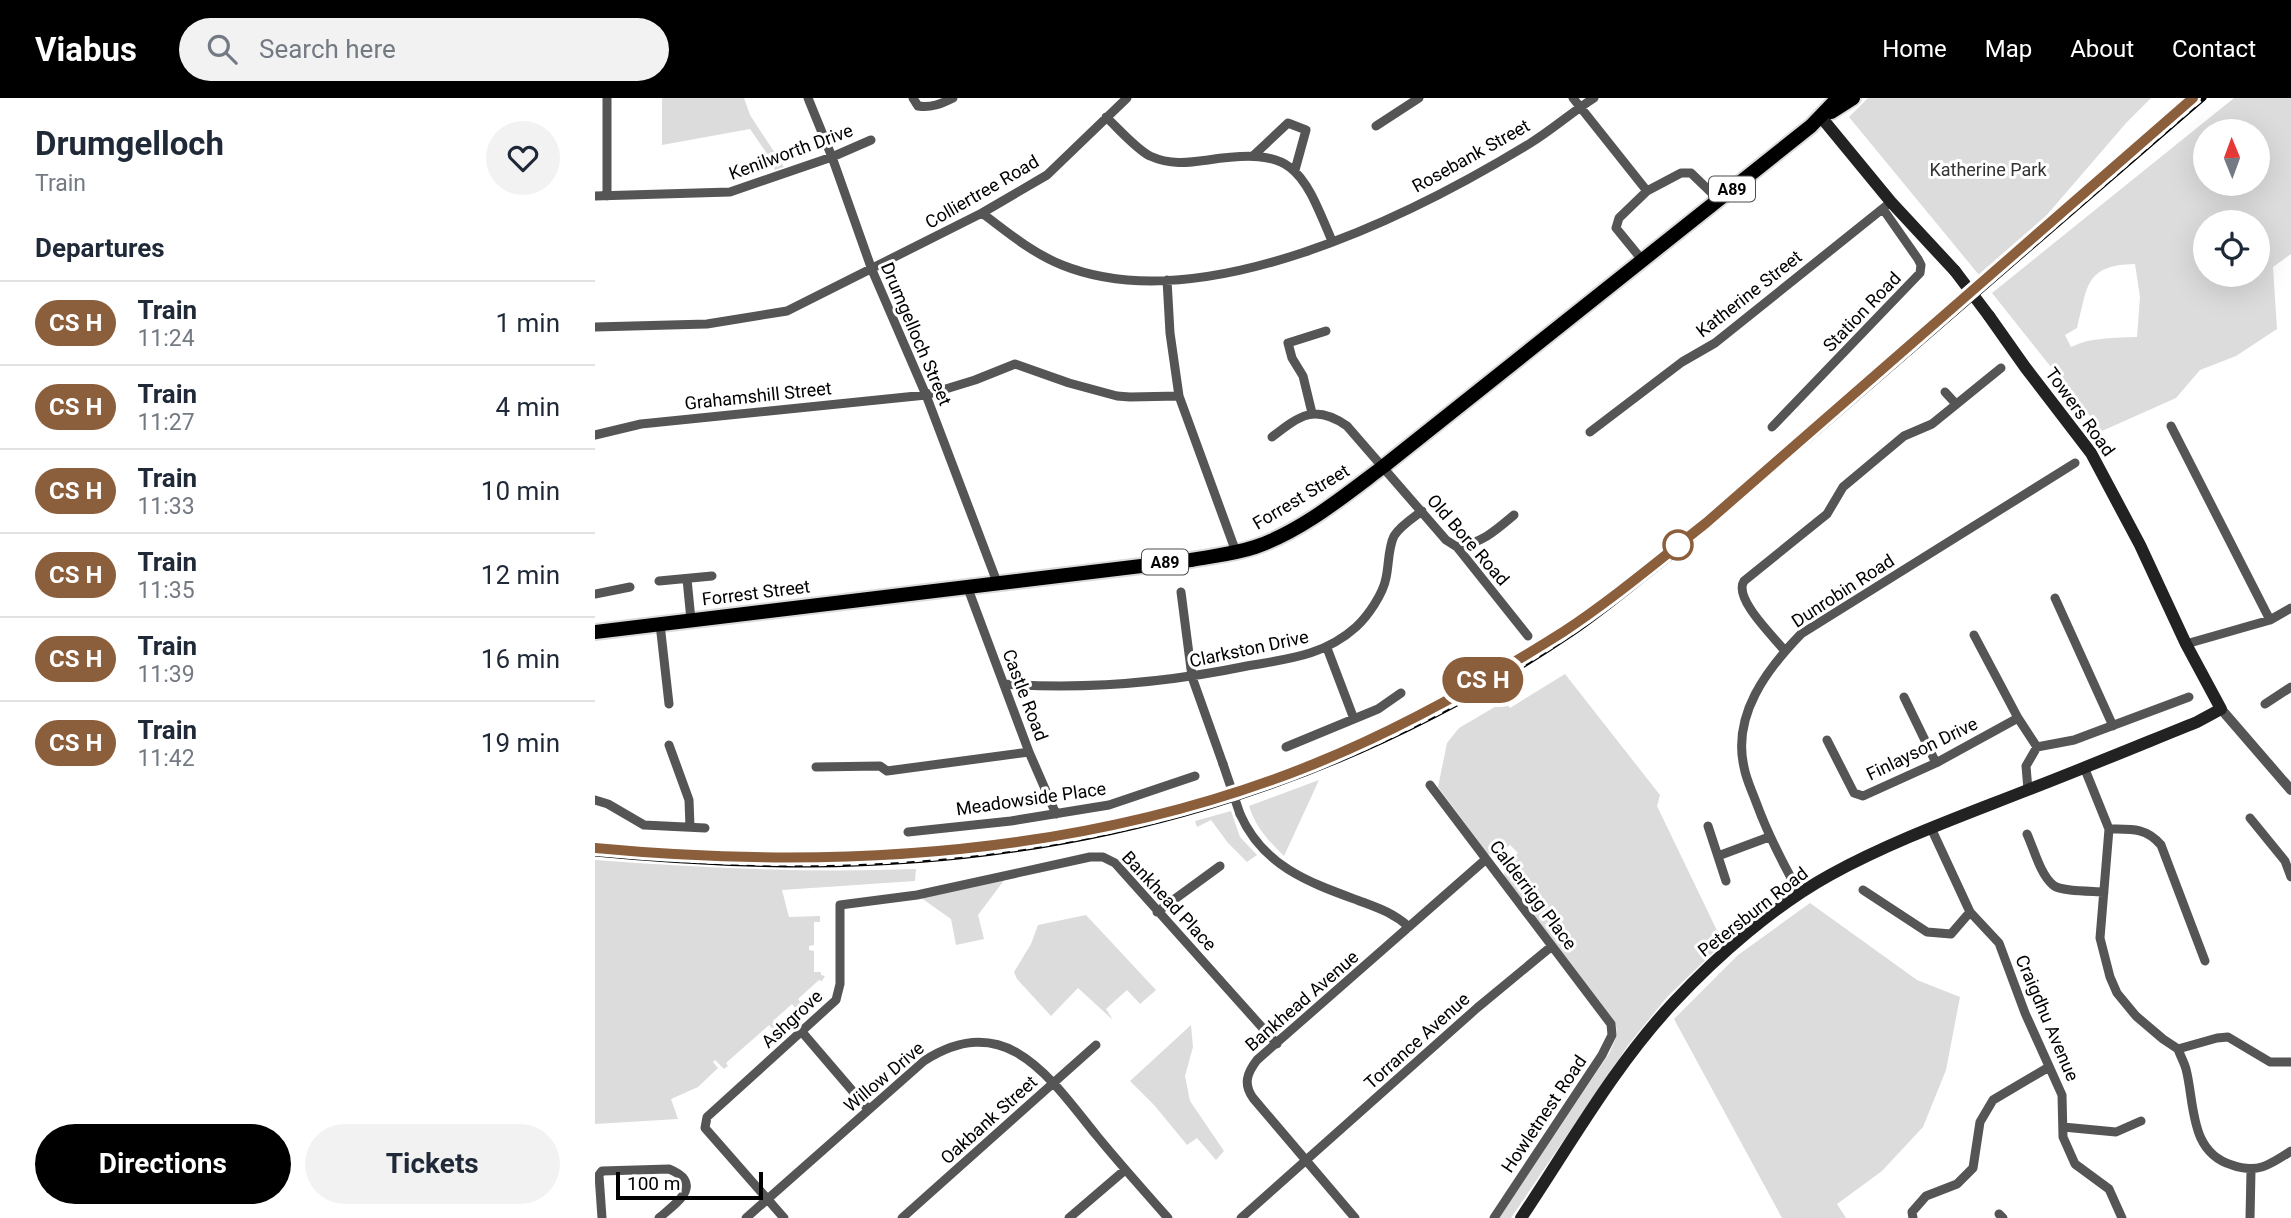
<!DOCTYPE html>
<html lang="en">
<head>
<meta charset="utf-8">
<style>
	:root { --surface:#fff; --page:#f2f2f3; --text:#1f2937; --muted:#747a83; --line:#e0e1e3; --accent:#000 }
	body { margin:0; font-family:Roboto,sans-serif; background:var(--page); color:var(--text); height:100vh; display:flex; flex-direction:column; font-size:26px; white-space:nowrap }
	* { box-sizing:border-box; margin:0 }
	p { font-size:23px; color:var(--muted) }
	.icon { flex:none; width:38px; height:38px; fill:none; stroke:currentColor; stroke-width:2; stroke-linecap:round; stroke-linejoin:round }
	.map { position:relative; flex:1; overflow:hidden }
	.drawer { display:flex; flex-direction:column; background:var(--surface); width:595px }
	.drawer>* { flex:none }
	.badge { padding:0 14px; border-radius:23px; font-size:24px; line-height:46px }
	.needle { width:46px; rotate:359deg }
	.tools { position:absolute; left:1598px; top:21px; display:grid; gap:14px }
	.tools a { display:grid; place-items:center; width:77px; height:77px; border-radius:50%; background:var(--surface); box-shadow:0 7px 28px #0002; font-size:35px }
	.scale { position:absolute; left:21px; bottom:18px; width:147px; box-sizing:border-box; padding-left:7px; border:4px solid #000; border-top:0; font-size:19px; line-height:24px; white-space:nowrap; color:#000; -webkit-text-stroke:5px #fff; paint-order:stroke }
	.map>.badge { position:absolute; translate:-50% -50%; box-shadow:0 0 0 4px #fff }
	h2 { padding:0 35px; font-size:26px; line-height:63px }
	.round { display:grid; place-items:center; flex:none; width:74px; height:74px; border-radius:37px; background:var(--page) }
	.headline { display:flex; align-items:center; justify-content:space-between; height:119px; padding:0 35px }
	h1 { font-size:33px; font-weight:700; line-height:52px }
	.cta { display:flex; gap:14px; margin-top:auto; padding:14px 35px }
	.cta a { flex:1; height:80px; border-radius:42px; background:var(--accent); color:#fff; font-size:28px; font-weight:700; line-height:80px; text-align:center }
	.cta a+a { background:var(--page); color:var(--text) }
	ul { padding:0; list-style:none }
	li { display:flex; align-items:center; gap:21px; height:84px; padding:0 35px; border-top:2px solid var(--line) }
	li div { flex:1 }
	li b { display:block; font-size:26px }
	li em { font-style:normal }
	li .badge { min-width:77px; font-weight:700; text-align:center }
	header { display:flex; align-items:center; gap:42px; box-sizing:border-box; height:98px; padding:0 35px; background:var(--accent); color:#fff }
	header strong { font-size:33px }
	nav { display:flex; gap:38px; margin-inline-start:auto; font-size:24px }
	.search { width:490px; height:63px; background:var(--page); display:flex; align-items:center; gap:18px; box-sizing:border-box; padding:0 24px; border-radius:38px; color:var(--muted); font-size:26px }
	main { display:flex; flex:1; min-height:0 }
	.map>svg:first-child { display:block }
</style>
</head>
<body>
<header>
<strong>Viabus</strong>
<div class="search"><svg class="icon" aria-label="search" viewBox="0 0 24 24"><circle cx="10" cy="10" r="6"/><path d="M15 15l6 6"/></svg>Search here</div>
<nav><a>Home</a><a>Map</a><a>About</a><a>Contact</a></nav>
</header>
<main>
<section class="drawer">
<div class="headline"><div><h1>Drumgelloch</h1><p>Train</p></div><a class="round"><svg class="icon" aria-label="heart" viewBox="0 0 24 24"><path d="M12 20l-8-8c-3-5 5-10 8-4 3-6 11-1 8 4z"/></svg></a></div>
<h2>Departures</h2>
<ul>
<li><span class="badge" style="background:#8b5e3c;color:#fff">CS H</span><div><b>Train</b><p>11:24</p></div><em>1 min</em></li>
<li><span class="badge" style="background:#8b5e3c;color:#fff">CS H</span><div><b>Train</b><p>11:27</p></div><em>4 min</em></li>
<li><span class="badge" style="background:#8b5e3c;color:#fff">CS H</span><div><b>Train</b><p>11:33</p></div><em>10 min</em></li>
<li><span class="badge" style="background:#8b5e3c;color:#fff">CS H</span><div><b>Train</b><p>11:35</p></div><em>12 min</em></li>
<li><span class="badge" style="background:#8b5e3c;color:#fff">CS H</span><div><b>Train</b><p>11:39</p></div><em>16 min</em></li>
<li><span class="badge" style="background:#8b5e3c;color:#fff">CS H</span><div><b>Train</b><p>11:42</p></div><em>19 min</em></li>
</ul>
<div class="cta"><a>Directions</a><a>Tickets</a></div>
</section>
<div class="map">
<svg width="1696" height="1120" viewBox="0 0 1696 1120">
	<rect width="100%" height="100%" fill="#fff"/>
	<path fill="#dcdcdc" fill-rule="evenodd" d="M67,0H149L155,17L189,69L180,72L173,57L155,31L67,47Z
		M1273,0H1556L1532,24L1444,126L1384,177L1254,19Z
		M1639,0H1696V156L1678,169L1682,231L1641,258L1605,272L1581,300L1507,333L1397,195ZM1662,33V86H1610V33ZM1662,124V177H1610V124ZM1540,166L1545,199L1542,239C1520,240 1496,239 1476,249L1470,237L1482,230C1493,189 1489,167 1540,166Z
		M970,576L1065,697L1062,708L1128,845L1072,899L1034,946L916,1120H904L1015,954L1022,937L1021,927L909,778L911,766L923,755L915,747L903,757L893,756L843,689L852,645L864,630L910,603L915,610Z
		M724,682L689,758C673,742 661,730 654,708Z
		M636,713L645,739L662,757L652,764L633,745L616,722L602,729L600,723Z
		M0,762C107,770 214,775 321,771L320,783L187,792L194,819L225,818V824H219V847L214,848V852L219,853V874H226V877L230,878L227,883L224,882L203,901L206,905L201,911L197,906L178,923L185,932L182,935L174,927L131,965L133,968L129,971L120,962L118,964L123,970L103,989L76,1001L83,1021L0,1026Z
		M413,777L383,817L389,841L361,847L356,821L322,797Z
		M1215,805L1322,882L1365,899L1351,972L1328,1029L1287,1073L1242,1106L1251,1120H1187L1079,921L1143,857Z
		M491,817L561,892L545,906L532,892L511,911L518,922L483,890L456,918L422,881L419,874L436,846L443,827Z
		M596,927L598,949L590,978L595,1003L629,1053L621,1062L602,1040L592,1047L560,1008L535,983Z"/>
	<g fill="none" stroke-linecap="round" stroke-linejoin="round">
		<defs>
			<path id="primary" d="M1236,14L1258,0
				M0,534L596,462C617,458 639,456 660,449C707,433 749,398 789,368L1216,28L1243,0"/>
		</defs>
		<use href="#primary" stroke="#dbdbdb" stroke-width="18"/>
		<path stroke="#555" stroke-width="9" d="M12,0V98
			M213,0L237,59L277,172L331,297L402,484
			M318,0L323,8C336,10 346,6 358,0
			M978,0L1052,93
			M511,19C523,30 541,51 555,58C575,67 592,65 613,62C699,49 706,69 737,143
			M781,28L824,0
			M659,57L693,25L711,32L700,72
			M0,98L135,94L237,59L276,42
			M387,115C412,134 437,155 467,167C606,223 816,118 934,46C957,32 977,14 999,0
			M1048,163L1021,130L1024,120L1052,93L1086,75H1096L1124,102
			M572,182L575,235L584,298L641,454
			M0,229L112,226L192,213L387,115L452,77L532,0
			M1350,294L1361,306
			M717,315L708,278L697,260L693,245L731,233
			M1576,328L1675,522
			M1177,329L1325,175L1326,167L1323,161L1288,111
			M995,334L1087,264L1120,245L1296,104
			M0,337L46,326L331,297L380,282L420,266L474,285L522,298L535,299L584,298
			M677,339C705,317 720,306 752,328L851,442L862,449L933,538
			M862,449C888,444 899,434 919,417
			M92,481L96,522
			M64,483L117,478
			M372,488L434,654L461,716
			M586,494L597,579L628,666
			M0,496L35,489
			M1460,500L1518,628
			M65,526L74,606
			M1379,537L1423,620L1442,649L1479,642L1594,599
			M1591,546L1675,522L1696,510
			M732,550L759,621
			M1190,553C1178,538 1138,500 1149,483L1232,416L1248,389L1309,338L1337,326L1406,270
			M409,586C493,592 570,585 652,568C692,561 729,558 761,529C773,518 788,496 791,480C794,467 793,450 799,438C805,428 818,420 827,413
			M1309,599L1341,665
			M1670,606L1696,589
			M1232,642L1259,695L1268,698L1341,665L1423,620
			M74,647L94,702L95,729
			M691,649L783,611L806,595
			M221,669L285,668L292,673L434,654
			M1489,669L1514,731L1505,840L1515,879L1522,895L1541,918L1568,941L1583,951
			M835,687L1016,926L1017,937L1007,957L899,1120
			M1433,692L1431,668L1442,649
			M0,702L13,706L49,727L110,730
			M645,716C668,768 713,784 762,802C783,810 797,814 814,829
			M1655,720L1690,763L1696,779
			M1113,728L1131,783
			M1336,730L1375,814L1404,845L1430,915L1467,997L1468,1039L1480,1066L1514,1091L1527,1120
			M1514,731C1535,731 1551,729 1566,747L1610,863
			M313,734L416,723L514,707L600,678
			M1432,736C1439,751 1445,776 1458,787C1466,794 1497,793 1509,794
			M1123,758L1174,739
			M1268,792L1332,834L1356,836L1375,814
			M1205,796C1188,766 1173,737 1161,704C1157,693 1151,681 1149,669C1137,617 1172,571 1206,536L1480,365
			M562,814L625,768
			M207,934L273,1011
			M1583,951C1585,957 1589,964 1591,971C1600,1006 1594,1054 1637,1067C1662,1076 1675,1067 1696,1053
			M1583,951L1622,940L1633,939L1675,964H1696
			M1468,1029L1521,1034L1546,1023
			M1404,1116L1408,1120
			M7,1120L4,1077L7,1073L74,1071C111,1086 80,1106 64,1120
			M151,1120L329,963C411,910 455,980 502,1038C525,1066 549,1093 573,1120
			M189,1120L110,1030L112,1019L241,902L245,886V807L322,797L495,759H508L520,765L682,946
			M307,1120L501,947
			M474,1120L530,1072
			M646,1120L882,910L957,848
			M760,1120L658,1000C648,986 652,975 662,962L890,762
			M1318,1120L1317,1114L1331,1098L1362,1086L1378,1070L1385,1024L1398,1002L1454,969
			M1655,1120L1656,1073"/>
		<path stroke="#555" stroke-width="10" d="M1626,611L1696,692"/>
		<path stroke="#222" stroke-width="12" d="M1226,19L1296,104L1360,173
			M926,1120C975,1047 1019,968 1079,904C1123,857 1179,808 1235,777C1297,743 1364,719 1430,693C1487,671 1545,647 1602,624L1626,611L1591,546L1545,447L1496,355L1430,269L1394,218"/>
		<use href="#primary" stroke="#000" stroke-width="14"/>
		<defs>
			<path id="rail" d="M0,756C71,763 143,767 214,767C490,766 748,691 977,536C1011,513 1041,487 1073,462C1123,420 1172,378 1222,335C1351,224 1480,112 1609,0"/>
		</defs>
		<use href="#rail" stroke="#000" stroke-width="5"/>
		<use href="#rail" stroke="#fff" stroke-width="2.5" stroke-dasharray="8" stroke-linecap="butt"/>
		<path stroke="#555" stroke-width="9" d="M628,666L645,716"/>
		<path stroke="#222" stroke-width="12" d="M1360,173L1394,218"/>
	</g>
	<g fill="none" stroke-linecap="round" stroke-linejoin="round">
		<defs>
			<path id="line" d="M0,750C243,773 491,758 719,666C806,631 889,584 968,534C1018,501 1064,462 1111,425L1598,0"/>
		</defs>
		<use href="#line" stroke="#fff" stroke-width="16"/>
		<use href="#line" stroke="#8b5e3c" stroke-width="10"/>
	</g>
	<circle fill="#fff" stroke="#8b5e3c" stroke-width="3.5" cx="1083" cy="447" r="14"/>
	<g text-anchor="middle" stroke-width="6" stroke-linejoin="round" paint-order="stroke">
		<g fill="#fff" stroke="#4c4c4c" stroke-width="2">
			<rect x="1114" y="78.5" width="46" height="25" rx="5"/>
			<rect x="547" y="451.5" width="46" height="25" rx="5"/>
		</g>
		<g font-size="16" font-weight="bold" fill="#000">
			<text x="1137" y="97">A89</text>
			<text x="570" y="470">A89</text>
		</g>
		<g font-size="18" fill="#000" stroke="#fff">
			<text transform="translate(196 54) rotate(-20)" y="6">Kenilworth Drive</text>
			<text transform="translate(876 58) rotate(-29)" y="6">Rosebank Street</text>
			<text transform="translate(387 94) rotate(-30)" y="6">Colliertree Road</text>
			<text transform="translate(1154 196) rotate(-38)" y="6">Katherine Street</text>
			<text transform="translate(1267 214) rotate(-46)" y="6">Station Road</text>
			<text transform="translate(321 236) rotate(67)" y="6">Drumgelloch Street</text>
			<text transform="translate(163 298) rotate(-6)" y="6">Grahamshill Street</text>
			<text transform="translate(1485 314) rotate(54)" y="6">Towers Road</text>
			<text transform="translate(706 399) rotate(-31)" y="6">Forrest Street</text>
			<text transform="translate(873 442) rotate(49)" y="6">Old Bore Road</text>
			<text transform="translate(1248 493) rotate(-33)" y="6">Dunrobin Road</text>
			<text transform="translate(161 495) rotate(-7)" y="6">Forrest Street</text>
			<text transform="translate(654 551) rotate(-12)" y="6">Clarkston Drive</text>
			<text transform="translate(430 597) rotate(69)" y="6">Castle Road</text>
			<text transform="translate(1327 651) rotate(-26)" y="6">Finlayson Drive</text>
			<text transform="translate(436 701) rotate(-8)" y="6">Meadowside Place</text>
			<text transform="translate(938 797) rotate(53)" y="6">Calderrigg Place</text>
			<text transform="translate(574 803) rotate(47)" y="6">Bankhead Place</text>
			<text transform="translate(1158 814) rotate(-38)" y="6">Petersburn Road</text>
			<text transform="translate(707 903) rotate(-41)" y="6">Bankhead Avenue</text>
			<text transform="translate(1452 920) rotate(67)" y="6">Craigdhu Avenue</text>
			<text transform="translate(197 921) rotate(-43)" y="6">Ashgrove</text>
			<text transform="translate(822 943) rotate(-42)" y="6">Torrance Avenue</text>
			<text transform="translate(289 979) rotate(-40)" y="6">Willow Drive</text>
			<text transform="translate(949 1016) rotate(-56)" y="6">Howletnest Road</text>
			<text transform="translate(394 1022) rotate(-42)" y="6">Oakbank Street</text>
		</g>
		<g font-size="18" fill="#333" stroke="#fff">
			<text x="1393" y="78">Katherine Park</text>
		</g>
	</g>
</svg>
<div class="tools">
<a><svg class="needle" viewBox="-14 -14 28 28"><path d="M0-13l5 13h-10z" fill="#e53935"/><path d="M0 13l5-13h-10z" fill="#747a83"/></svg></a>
<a><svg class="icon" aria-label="locate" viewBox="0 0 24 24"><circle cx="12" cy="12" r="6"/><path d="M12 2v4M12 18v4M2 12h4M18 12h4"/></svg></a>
</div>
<div class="scale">100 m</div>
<b class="badge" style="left:888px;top:582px;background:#8b5e3c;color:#fff">CS H</b>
</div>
</main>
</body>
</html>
